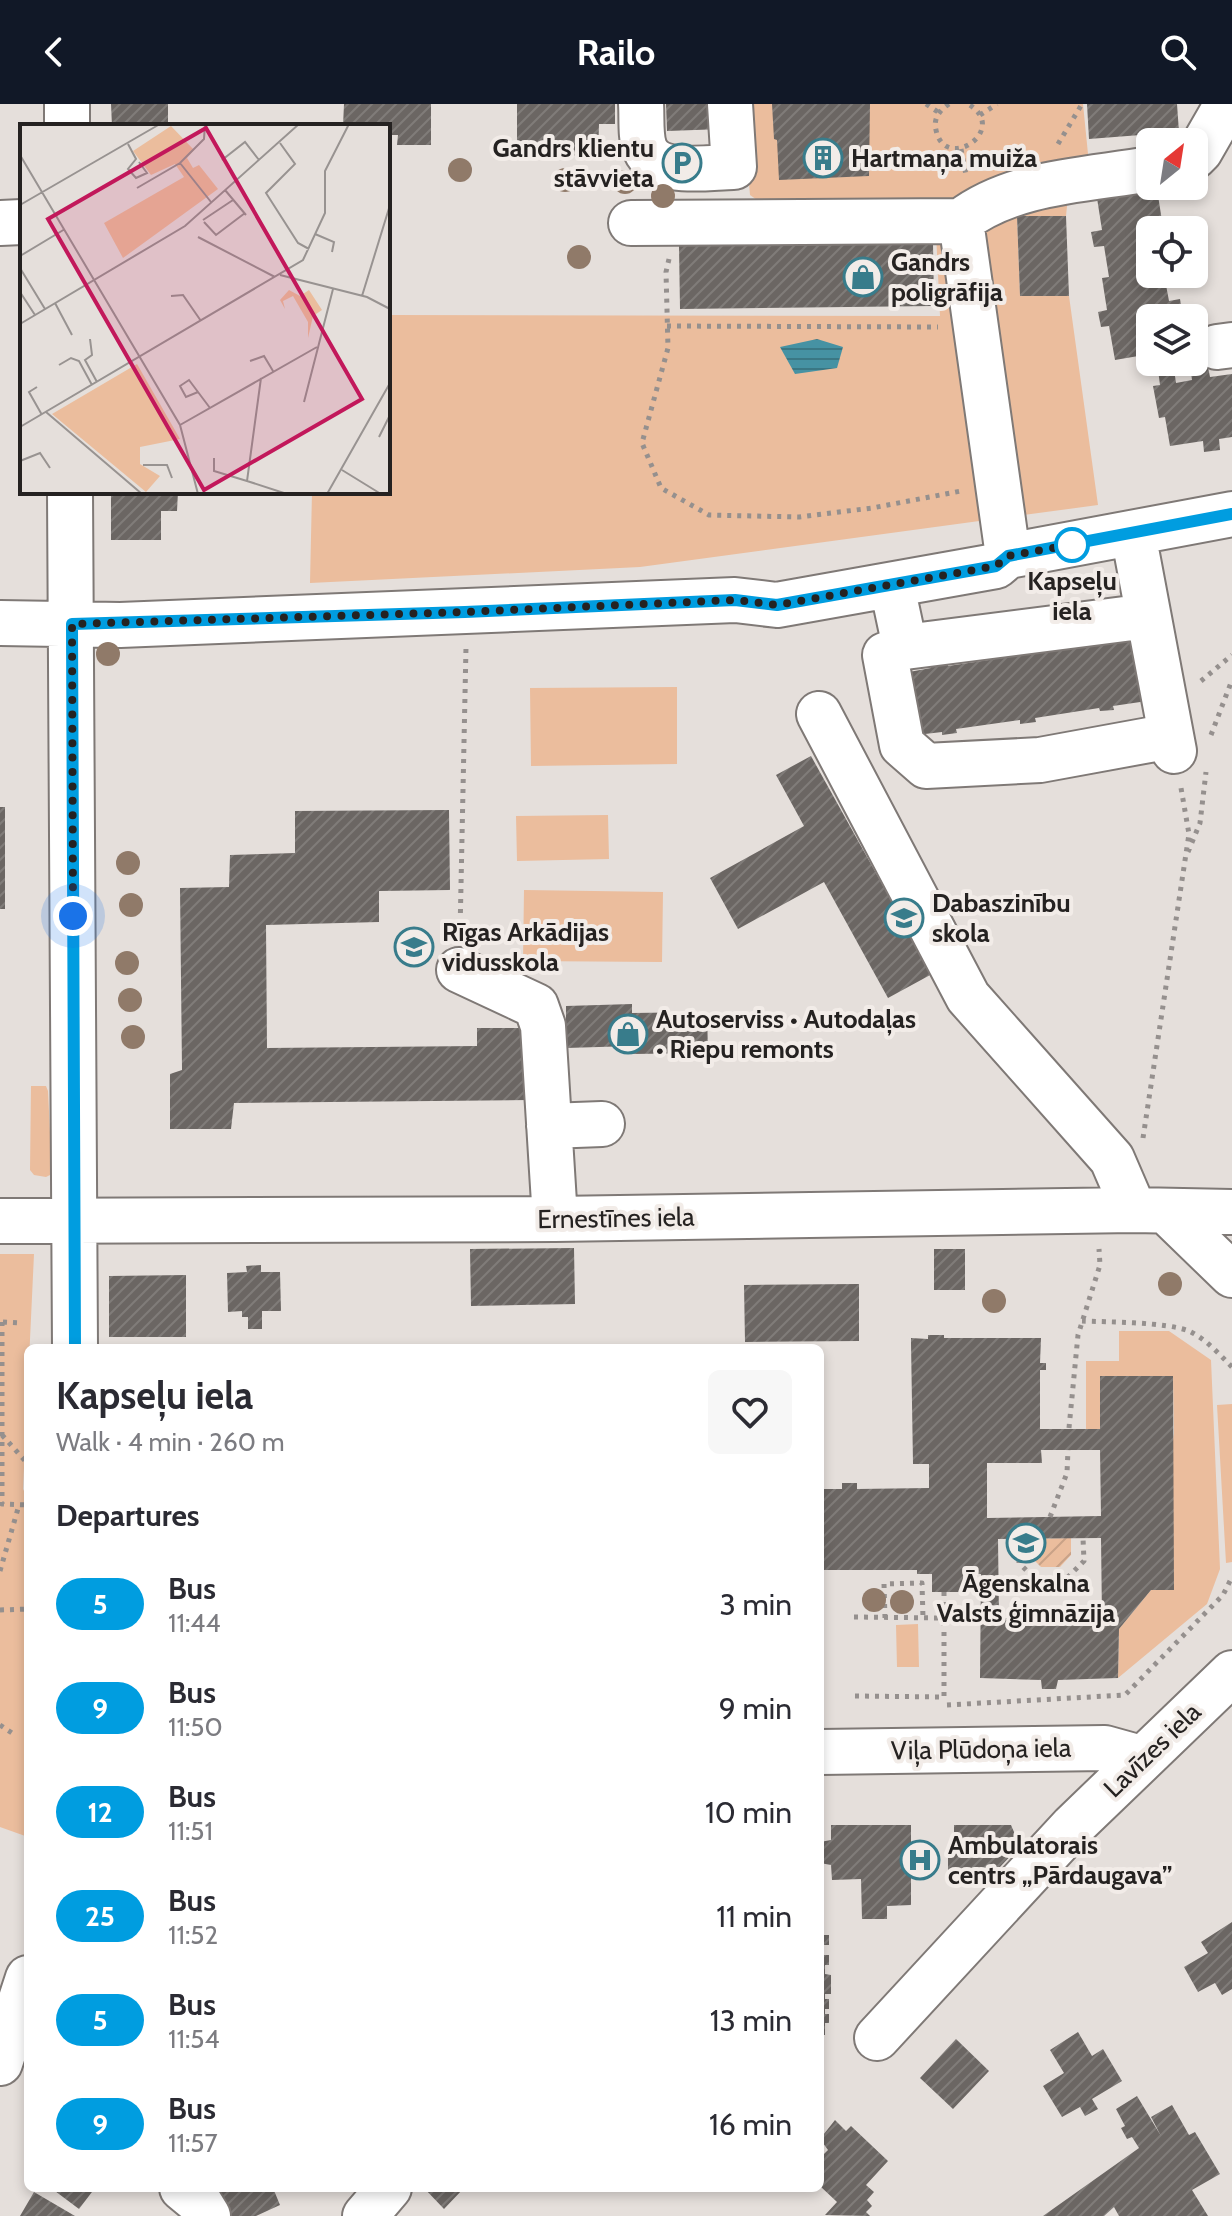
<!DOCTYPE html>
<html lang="en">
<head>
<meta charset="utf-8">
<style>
	:root { --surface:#fff; --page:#f7f7f7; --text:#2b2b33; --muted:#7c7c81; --accent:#111827 }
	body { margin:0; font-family:Cabin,sans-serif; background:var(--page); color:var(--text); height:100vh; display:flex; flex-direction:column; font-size:30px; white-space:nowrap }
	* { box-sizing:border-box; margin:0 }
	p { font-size:26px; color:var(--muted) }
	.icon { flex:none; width:44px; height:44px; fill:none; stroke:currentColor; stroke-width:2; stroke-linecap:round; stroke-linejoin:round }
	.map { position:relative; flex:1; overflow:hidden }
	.details { position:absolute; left:24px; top:1240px; width:800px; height:848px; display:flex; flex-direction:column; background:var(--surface); border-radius:12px; box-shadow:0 4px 12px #0003 }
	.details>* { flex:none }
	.badge { padding:0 16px; border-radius:26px; font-size:28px; line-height:52px }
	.needle { width:52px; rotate:30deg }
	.fabs { position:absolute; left:1136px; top:24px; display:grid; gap:16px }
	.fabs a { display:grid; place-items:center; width:72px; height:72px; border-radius:12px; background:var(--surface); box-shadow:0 4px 12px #0003; font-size:40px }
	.you { position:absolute; width:40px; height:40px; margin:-20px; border:6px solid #fff; border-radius:50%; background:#1a73e8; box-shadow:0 0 0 12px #1a73e833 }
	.map>.badge { position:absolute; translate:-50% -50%; box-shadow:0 0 0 4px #fff }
	h2 { padding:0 32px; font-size:30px; line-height:72px }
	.round { display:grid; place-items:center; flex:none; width:84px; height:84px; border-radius:12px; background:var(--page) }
	.head { display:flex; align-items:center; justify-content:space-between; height:136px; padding:0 32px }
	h1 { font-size:38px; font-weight:700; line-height:60px }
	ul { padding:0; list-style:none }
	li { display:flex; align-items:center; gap:24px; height:104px; padding:0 32px }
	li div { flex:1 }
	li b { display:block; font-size:30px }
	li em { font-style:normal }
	li .badge { min-width:88px; font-weight:700; text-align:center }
	header { display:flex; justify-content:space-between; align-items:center; height:104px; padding:0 32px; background:var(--accent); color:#fff; font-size:36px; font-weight:700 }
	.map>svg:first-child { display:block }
</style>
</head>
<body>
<header><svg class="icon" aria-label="back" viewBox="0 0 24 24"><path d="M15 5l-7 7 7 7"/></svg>Railo<svg class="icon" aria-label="search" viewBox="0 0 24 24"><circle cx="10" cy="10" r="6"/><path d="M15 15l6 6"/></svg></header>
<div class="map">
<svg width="1232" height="2112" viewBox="0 0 1232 2112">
	<defs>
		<pattern id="garden-furrows" width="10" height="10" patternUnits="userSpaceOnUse" patternTransform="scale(2)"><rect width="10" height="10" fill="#ebbd9d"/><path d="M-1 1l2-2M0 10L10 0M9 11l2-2" fill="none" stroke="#c9a287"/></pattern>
		<pattern id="water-rules" width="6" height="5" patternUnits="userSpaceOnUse" patternTransform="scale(2)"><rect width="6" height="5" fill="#4692a3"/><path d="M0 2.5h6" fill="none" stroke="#3a7784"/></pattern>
		<pattern id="building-hatch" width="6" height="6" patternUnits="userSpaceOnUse" patternTransform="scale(2)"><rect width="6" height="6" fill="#6b6663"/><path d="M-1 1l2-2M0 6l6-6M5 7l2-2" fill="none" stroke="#807c79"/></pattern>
	</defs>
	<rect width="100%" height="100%" fill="#e5dfdb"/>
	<path fill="#ebbd9d" d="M742,0H1083L1092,90L1068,92L1066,112H1017L1020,192H1069L1098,401L640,463L310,479L312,388H388V211L940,212L935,108L764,101L750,91Z
		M677,583V660L531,662L530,584Z
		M608,711L609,755L517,757L516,712Z
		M524,786L663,788L662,858L523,857Z
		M31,982H46L48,987L52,1070L46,1073L34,1071L30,1066Z
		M0,1150H34L23,1385L28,1395V1733L0,1723Z
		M1119,1227H1169L1211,1256L1220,1465L1207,1500L1118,1574L1119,1525L1151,1486L1174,1329L1173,1272H1100V1325H1086V1257H1119Z
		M1232,1300V1458L1226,1459L1217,1301Z
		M918,1520L919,1563H897L896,1521Z"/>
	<path fill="url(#garden-furrows)" d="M1071,1434V1451L1060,1463H1041L1032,1454L1031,1435Z"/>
	<path fill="url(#water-rules)" d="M817,235L843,243L837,264L795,270L780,243Z"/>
	<path fill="url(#building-hatch)" fill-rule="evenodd" d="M111,0H168V22H112Z
		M344,0H431V41H397L398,31H388V22H343Z
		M517,0H615V20H599L598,52L517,50Z
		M666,0H722L723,25L667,27Z
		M772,0H870L869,72L779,76L777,36L774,35Z
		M1087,0H1177L1179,28L1089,35Z
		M1157,85L1162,117L1174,116L1175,126H1150V170H1164L1169,197L1180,195L1183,213L1150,214V250L1115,256L1109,222L1101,223L1098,208L1107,206L1102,174L1109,173L1104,142L1094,143L1091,128L1102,126L1097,94Z
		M1017,112H1066L1069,192H1020Z
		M933,139L934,202L680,205L679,142Z
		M1157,258H1173L1176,279L1192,276L1191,269L1198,268L1197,265L1208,263L1210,273L1232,270V333L1219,335L1220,346L1204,348L1203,337L1170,342L1165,313L1159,314L1153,282L1160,281Z
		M111,388H178L177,407H161V436H111Z
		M1137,534L1147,597L1113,602L1114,606L1100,607L1099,604L1035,614L1036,618L1020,620V616L956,625L957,629L942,631V628L908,632L898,570L931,564L930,561L947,552L948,562L1009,553V548L1026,540L1027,550Z
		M811,652L932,870L888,894L824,778L738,825L710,774L804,722L776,671Z
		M0,703H5V805H0Z
		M449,706L450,786L379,787V818L266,821L267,944L477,942V924H528L529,996L234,999L231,1025H170V970L182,966L180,784L229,783L230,751L295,749V707Z
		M632,900V909L707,908L708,949L632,950V942L566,944V902Z
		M574,1144L575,1200L471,1202L470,1145Z
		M934,1145H965V1186H934Z
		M261,1161V1168H280L281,1207H262V1225H248V1213H242V1207L228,1208L227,1169L247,1168L246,1162Z
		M186,1171V1233H109V1172Z
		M859,1180V1237L745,1238L744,1181Z
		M928,1231H944V1234H1041L1040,1259H1046V1266H1040V1325H1100V1272H1173L1174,1486H1151L1119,1525L1118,1574L1058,1576L1056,1585H1042L1041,1576L980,1574L981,1470L963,1469V1488H932V1470H917V1466H824V1385H842V1379H857V1385L929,1384V1360H913L911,1239V1234L928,1235ZM1041,1346H1100L1101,1412L987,1414V1359H1042ZM1101,1434L1102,1514H999L998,1435Z
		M619,1241H677V1244H619Z
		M831,1721H911V1801L887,1802V1815H862L861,1775L832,1776L831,1761L820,1759V1738L831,1736Z
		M954,1721H1011L1020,1742L982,1782H954V1769L948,1768V1750L954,1751Z
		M1232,1818V1885L1222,1891L1215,1879L1198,1888L1184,1863L1208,1849L1201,1838Z
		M820,1824H824V1831H829V1841H824V1851H829V1861H825V1870L831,1871V1890H825V1895H829V1905H825V1910H829V1919H825V1931H820Z
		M1078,1928L1092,1952L1103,1945L1122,1977L1092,1995L1098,2005L1085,2012L1080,2003L1062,2013L1043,1982L1064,1969L1050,1946Z
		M956,1935L989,1967L953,2005L920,1974Z
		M1137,1992L1161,2032L1151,2013L1172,2001L1189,2031L1195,2028L1220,2070L1192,2086L1208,2112H1119L1114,2103L1104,2112H1043L1139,2044L1132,2033L1127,2035L1121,2024L1125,2022L1116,2005Z
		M835,2016L846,2027L851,2022L888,2057L866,2081L874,2088L867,2096L872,2102L866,2108L870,2112L825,2111L837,2098L820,2082V2054L828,2046L820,2035Z
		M51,2084H95L79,2105Z
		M211,2084H273L280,2101L256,2112H224Z
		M424,2084H464L444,2105Z
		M34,2088L75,2112H20Z"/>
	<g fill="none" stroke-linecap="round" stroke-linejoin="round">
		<defs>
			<path id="minor" d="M67,0V22
				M641,0C642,13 640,33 645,45C657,73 709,63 734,63L730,0
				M1194,53L1200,47L1227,0
				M961,117L1008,452
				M0,119L22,118
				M631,119L961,117C1013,77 1087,76 1150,65
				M1217,243L1232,241
				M70,388L75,1244
				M1133,429L1174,647
				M892,482L905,543L1148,512
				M0,519L120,521L735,496L777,501L996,462L1008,452L1232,410
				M905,543L885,551L902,641L926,662L1040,656L1171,632
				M819,610L968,893L1112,1055L1134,1106
				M459,866L536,902L543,922L555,1115
				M549,1022L602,1020
				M1168,1109L1232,1171
				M0,1117L555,1115L1134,1106L1232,1108
				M820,1648L1105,1644L1141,1654
				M877,1934L1073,1722L1232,1569
				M0,1959L28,1874
				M182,2084L200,2099L208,2112
				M365,2112L389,2084"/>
		</defs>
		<use href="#minor" stroke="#7f7976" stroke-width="48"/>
		<path stroke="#95908e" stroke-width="5" stroke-dasharray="4 6" stroke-linecap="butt" d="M926,0L938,8
			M949,0C940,6 933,14 936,26C945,70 1011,25 968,0
			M980,11L997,0
			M1058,40L1082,0
			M961,45L966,71
			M669,155L666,168L668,244L642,339L661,384L709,411L799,413L872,404L961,387
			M667,222L938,223
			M1201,577L1232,551
			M1211,631L1232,576
			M1188,748L1200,719L1206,668
			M460,829L466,543
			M1143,1034L1189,730L1181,684
			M1082,1217C1109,1218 1166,1218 1189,1227C1206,1235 1219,1250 1232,1263
			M2,1218V1400L28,1401
			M3,1218L22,1219
			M1069,1324L1078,1231L1100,1161L1099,1145
			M2,1331L28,1360
			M1050,1413L1067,1369L1068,1346
			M1019,1435V1459L1036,1476L1066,1475L1084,1457L1083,1434
			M0,1467L19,1401
			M0,1506L28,1505
			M854,1513L943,1514
			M885,1514L884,1480L922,1479L923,1514
			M855,1592L944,1593V1488
			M947,1601L1125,1591L1223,1491L1232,1473
			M0,1621L12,1629"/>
		<use href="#minor" stroke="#fff" stroke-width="44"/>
	</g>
	<g fill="#907a69">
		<circle cx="460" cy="66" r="12"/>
		<circle cx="565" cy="76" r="12"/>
		<circle cx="625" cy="78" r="12"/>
		<circle cx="663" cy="92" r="12"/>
		<circle cx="579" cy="153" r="12"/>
		<circle cx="108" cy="550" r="12"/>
		<circle cx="128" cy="759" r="12"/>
		<circle cx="131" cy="801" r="12"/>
		<circle cx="127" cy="859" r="12"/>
		<circle cx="130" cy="896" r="12"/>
		<circle cx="133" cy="933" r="12"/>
		<circle cx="1170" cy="1180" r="12"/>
		<circle cx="994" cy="1197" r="12"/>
		<circle cx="874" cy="1496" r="12"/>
		<circle cx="902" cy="1498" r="12"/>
	</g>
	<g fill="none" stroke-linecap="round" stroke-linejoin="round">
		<defs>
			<path id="line" d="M75,1244L72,520L465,508L735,496L777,501L996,462L1008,452L1232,410"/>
		</defs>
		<use href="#line" stroke="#fff" stroke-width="18"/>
		<use href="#line" stroke="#009de0" stroke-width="12"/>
		<path stroke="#252221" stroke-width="8" stroke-dasharray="0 14.4" d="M73,812L72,520L465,508L735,496L777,501L996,462L1008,452L1076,440L1072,441"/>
	</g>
	<defs>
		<symbol id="building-ring" viewBox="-11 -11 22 22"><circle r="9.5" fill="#f2ece8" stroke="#387c8b" stroke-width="1.5"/><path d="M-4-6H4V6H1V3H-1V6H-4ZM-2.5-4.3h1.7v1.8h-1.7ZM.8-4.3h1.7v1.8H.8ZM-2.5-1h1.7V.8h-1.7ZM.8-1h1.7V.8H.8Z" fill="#387c8b"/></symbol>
		<symbol id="parking-ring" viewBox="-11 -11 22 22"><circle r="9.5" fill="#f2ece8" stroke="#387c8b" stroke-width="1.5"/><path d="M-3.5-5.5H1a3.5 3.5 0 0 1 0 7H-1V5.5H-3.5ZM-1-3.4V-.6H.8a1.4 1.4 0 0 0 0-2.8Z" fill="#387c8b"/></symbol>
		<symbol id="shop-ring" viewBox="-11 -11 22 22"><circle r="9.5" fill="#f2ece8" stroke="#387c8b" stroke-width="1.5"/><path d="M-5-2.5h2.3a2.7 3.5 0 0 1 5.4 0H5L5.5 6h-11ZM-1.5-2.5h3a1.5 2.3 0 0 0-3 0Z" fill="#387c8b"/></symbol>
		<symbol id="school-ring" viewBox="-11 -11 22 22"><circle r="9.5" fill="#f2ece8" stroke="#387c8b" stroke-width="1.5"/><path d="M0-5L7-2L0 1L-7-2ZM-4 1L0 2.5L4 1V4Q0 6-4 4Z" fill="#387c8b"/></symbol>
		<symbol id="hospital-ring" viewBox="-11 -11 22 22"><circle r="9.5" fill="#f2ece8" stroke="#387c8b" stroke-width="1.5"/><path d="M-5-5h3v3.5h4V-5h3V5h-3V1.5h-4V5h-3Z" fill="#387c8b"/></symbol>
	</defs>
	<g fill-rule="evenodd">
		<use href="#building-ring" x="801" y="32" width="44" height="44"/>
		<use href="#parking-ring" x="660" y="37" width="44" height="44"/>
		<use href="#shop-ring" x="841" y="151" width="44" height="44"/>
		<use href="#school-ring" x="882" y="792" width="44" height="44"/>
		<use href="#school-ring" x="392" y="821" width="44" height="44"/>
		<use href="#shop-ring" x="606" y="908" width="44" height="44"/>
		<use href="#school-ring" x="1004" y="1417" width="44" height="44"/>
		<use href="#hospital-ring" x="898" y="1734" width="44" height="44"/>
	</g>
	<circle fill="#fff" stroke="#009de0" stroke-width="4" cx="1072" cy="441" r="16"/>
	<g text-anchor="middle" stroke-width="8" stroke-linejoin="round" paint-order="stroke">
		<g font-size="26" font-weight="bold" fill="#252221" stroke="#f2ece8" text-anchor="start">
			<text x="654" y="53" text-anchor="end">Gandrs klientu<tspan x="654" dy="30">stāvvieta</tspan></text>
			<text x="851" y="63">Hartmaņa muiža</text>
			<text x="891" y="167">Gandrs<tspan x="891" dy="30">poligrāfija</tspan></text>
			<text x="932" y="808">Dabaszinību<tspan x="932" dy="30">skola</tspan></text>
			<text x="442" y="837">Rīgas Arkādijas<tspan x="442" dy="30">vidusskola</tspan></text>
			<text x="656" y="924">Autoserviss • Autodaļas<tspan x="656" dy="30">• Riepu remonts</tspan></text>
			<text x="1026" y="1488" text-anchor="middle">Āgenskalna<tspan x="1026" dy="30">Valsts ģimnāzija</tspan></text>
			<text x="948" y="1750">Ambulatorais<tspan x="948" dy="30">centrs „Pārdaugava”</tspan></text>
		</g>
		<g font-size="26" font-weight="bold" fill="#252221" stroke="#f2ece8">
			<text x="1072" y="486">Kapseļu<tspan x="1072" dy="30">iela</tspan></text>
		</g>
		<g font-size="26" fill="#252221" stroke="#f2ece8">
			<text transform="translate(616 1114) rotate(-1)" y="9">Ernestīnes iela</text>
			<text transform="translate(981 1645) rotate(-1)" y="9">Viļa Plūdoņa iela</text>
			<text transform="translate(1152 1646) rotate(-44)" y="9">Lavīzes iela</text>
		</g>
	</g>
	<g transform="translate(20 20)">
		<rect width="370" height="370" fill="#e5dfdb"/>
		<path d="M151,2L174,26L167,34L173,44L179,41L198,65L103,134L84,99L164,53L155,40L131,51L113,27ZM269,166L280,172L289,166L302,186L293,192L288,214V198L273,172L263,177L265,185L260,176ZM117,240L160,315L120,323V340L140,352L126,368L32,290Z" fill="#ebbd9d"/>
		<path fill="none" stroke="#989391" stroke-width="2" d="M260,19L275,40L246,69L278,119L289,125M108,20L116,35L108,45L116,54L127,49L119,38M0,31L160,301L178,370M202,36L225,18L239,36M160,39L191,78M117,64L160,39L184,15L185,0M205,66L226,91M0,81L140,0M183,96L213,76M184,98L196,111L225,89M295,110L314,118L312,128M178,113L255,153M0,132L45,105M0,144L25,185M260,151L347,173L370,185M0,168L15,191M151,172L163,171L181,197M342,172L370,81M35,179L52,211M0,200L165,102L279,0M70,215L72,231L65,236L77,258M230,237L244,232L253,247M39,241L51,234L59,237L72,261M241,254L227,357L267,370M17,263L9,268L22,291M178,268L166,273L160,262L169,256L190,284M284,278L313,165M26,288L122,370M160,301L297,223M0,303L283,136L305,89V47L329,0M359,313L370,291M194,334V347L227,357M0,337L20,329L30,344M123,341H147L152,354M322,346L361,370M307,370L370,259"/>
		<path fill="#c2185b" fill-opacity="0.15" stroke="#c2185b" stroke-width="4" d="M186,4L342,275L184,366L28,95Z"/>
		<rect width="370" height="370" fill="none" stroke="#252221" stroke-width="4"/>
	</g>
</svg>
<div class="fabs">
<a><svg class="needle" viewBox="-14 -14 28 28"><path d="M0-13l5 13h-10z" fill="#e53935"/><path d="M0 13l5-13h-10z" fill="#7c7c81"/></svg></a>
<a><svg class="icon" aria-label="locate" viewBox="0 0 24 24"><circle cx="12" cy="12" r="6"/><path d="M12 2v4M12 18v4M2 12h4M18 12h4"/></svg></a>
<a><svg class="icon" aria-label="layers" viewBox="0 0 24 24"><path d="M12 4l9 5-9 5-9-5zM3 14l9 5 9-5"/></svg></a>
</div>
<div class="you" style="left:73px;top:812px"></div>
<section class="details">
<div class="head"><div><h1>Kapseļu iela</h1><p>Walk · 4 min · 260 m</p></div><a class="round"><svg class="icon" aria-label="heart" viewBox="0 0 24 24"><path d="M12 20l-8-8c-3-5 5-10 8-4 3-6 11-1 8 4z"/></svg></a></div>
<h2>Departures</h2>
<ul>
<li><span class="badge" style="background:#009de0;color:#fff">5</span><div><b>Bus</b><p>11:44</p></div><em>3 min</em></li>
<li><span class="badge" style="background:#009de0;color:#fff">9</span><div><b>Bus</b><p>11:50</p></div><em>9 min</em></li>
<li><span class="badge" style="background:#009de0;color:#fff">12</span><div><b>Bus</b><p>11:51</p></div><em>10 min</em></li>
<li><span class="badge" style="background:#009de0;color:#fff">25</span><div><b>Bus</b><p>11:52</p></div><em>11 min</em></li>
<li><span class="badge" style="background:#009de0;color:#fff">5</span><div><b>Bus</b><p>11:54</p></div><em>13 min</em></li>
<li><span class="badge" style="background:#009de0;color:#fff">9</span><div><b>Bus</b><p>11:57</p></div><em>16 min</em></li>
</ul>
</section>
</div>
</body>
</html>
